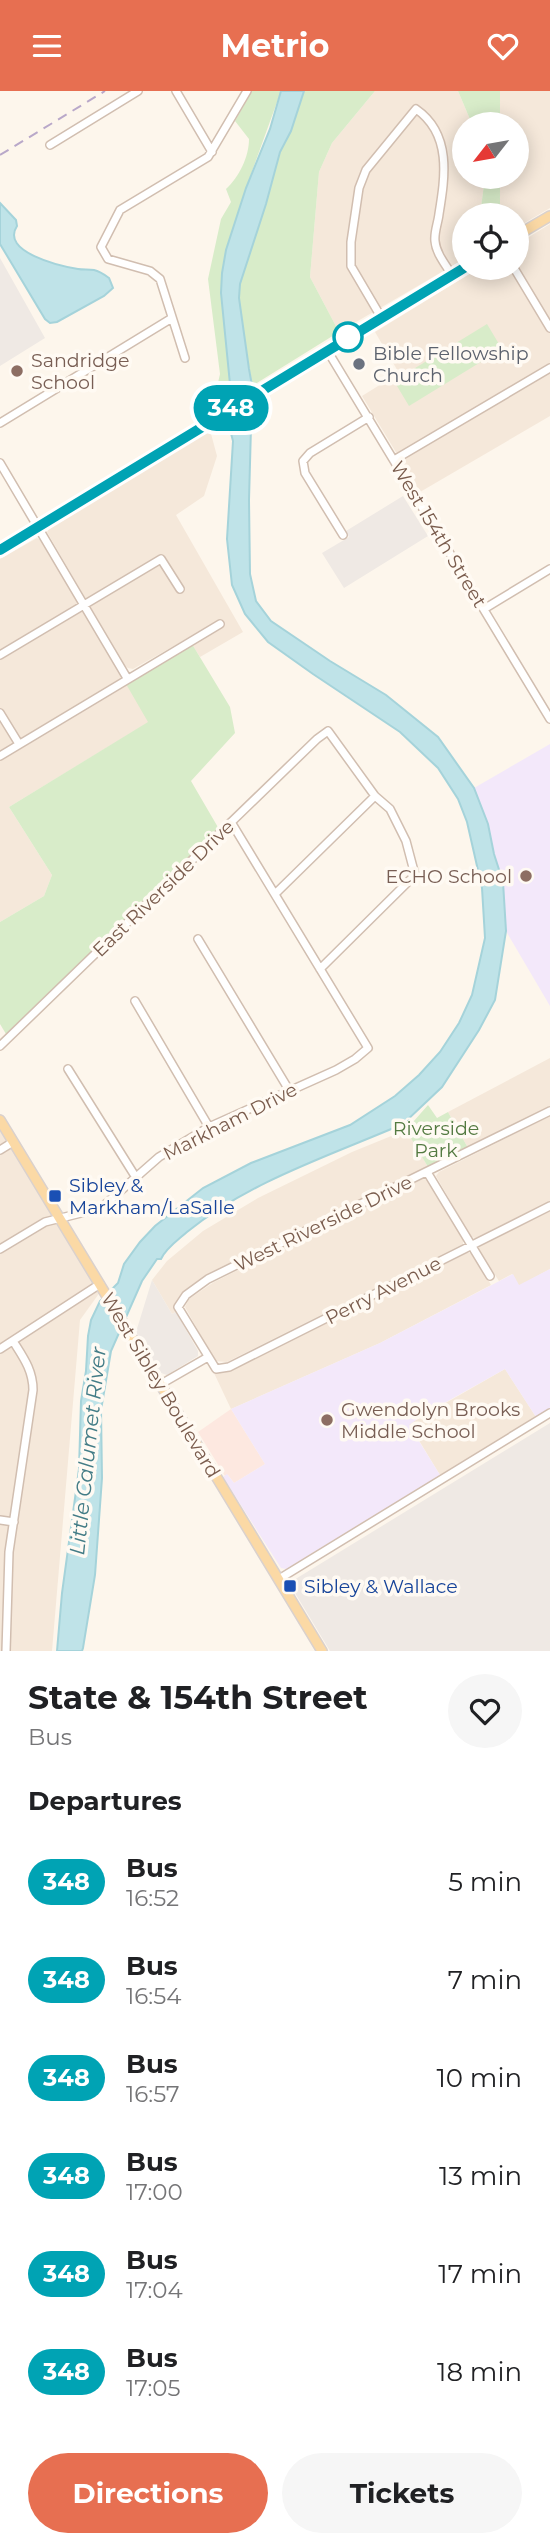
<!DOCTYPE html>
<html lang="en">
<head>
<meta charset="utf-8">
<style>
	:root { --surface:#fff; --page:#f6f6f6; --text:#202124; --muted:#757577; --accent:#e76f51 }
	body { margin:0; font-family:Montserrat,sans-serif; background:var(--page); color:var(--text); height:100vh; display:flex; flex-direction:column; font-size:26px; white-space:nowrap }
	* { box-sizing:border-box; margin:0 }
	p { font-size:23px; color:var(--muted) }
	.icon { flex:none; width:38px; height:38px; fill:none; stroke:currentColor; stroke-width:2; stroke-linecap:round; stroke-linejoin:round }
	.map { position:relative; height:1560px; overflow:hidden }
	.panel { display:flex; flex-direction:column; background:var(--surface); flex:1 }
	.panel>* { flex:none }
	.badge { padding:0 14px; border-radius:23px; font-size:24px; line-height:46px }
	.needle { width:46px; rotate:239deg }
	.controls { position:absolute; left:452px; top:21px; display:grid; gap:14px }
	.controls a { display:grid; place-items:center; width:77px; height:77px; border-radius:50%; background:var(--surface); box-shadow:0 4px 18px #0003; font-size:35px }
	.map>.badge { position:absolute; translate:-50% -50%; box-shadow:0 0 0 4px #fff }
	h2 { padding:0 28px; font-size:26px; line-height:63px }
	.round { display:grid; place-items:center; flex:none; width:74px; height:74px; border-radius:37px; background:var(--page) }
	.headline { display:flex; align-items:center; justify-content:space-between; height:119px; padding:0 28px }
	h1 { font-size:33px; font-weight:700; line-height:52px }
	.cta { display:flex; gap:14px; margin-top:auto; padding:14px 28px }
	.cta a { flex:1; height:80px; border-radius:42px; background:var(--accent); color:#fff; font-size:28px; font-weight:700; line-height:80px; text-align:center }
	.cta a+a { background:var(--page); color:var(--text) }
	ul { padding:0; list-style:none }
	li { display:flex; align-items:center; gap:21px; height:98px; padding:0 28px }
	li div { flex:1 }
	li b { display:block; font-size:26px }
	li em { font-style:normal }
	li .badge { min-width:77px; font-weight:700; text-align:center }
	header { display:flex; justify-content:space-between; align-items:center; height:91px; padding:0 28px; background:var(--accent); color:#fff; font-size:32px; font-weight:700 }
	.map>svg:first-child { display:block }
</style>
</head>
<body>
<header><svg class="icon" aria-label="menu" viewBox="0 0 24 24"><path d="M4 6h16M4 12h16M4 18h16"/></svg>Metrio<svg class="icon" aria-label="heart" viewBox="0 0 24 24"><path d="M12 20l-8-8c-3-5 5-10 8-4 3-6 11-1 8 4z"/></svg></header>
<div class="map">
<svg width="550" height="1560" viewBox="0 0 550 1560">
	<rect width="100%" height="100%" fill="#fdf6ec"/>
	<path fill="#f5e8da" d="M375,0H458L472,33H464V86H485L480,124H464V168L339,241L310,186L319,81L332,52Z
		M500,0H550V117L516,137V124H500V86H516V33H500Z
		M550,133V325L420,401L362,305L399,282L375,241L479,177H516V154Z
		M210,339L217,365L204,405L176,424L243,541L200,566L188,547L133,578L128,577L124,574L47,441L49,438Z
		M37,447L42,450L149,631L9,716L52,784L44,805L0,831V468Z
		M550,967V1016L468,1057L448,1021Z
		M550,1025V1111L476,1147L471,1146L436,1085L439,1081Z
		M0,1029L103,1197L80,1229L52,1560H0Z
		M406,1039L428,1076L200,1190L183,1202L176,1215L178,1220L172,1223L152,1189L167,1170L203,1140L258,1107L352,1061Z
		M422,1088L428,1089L463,1147V1153L227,1271L215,1270L185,1216L189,1208L214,1191Z
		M550,1120V1178L519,1195L512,1183L499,1190L477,1156Z
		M467,1162H473L491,1194L380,1252L231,1318L214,1282H223L235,1277Z
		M505,1278L536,1326L440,1384L409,1333Z"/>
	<path fill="#fde8e0" d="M231,1318L265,1373L234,1392L228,1384L225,1385L198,1341Z"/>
	<path fill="#efe9e4" d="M0,167L45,247L0,275Z
		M403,405L428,445L344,497L322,462L349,446L346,440Z
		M152,1189L172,1223L176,1221L198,1260V1265L167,1284L161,1282L136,1241Z
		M550,1332V1560H330L289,1492Z"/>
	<path fill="#f3e8fa" d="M550,653V915L506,840L503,791L494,763L488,733L474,697Z
		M550,1178V1317L536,1326L505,1278L423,1324L409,1334L440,1384L286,1478L281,1477L223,1386L227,1383L234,1392L265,1373L231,1318L380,1252L513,1183L519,1194Z"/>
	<path fill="#d8ecc9" d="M252,0H281L246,97L226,159L222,182L221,202L230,293L229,309L219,315L217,296L220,283L208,188L221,128L231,111L226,98C239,86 249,66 249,48L235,30Z
		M304,0H375L332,52L319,81L310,186L339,241L252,295L239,207L240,193L266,113L280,61L291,40Z
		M458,0H500V33H472Z
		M485,86H500V124H480Z
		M487,233L502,258L409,315L394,290Z
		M192,553L230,616L235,642L191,690L219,738L6,943L0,933V831L44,805L52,784L9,716L148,631L126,593Z
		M428,1014L437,1027L448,1021L468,1057L428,1076L406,1039Z"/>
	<path fill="#bfe3e8" stroke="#a5d3da" stroke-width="2" d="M281,0H304L291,40L280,61L266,113L240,193L239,207L249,278L255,311L251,336L249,409L250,483L256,510L271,530L330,570L386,604L438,646L474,697L488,733L494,763L503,791L506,840L495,909L479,939L442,996L403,1033C329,1065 250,1090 187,1141C178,1149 166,1157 161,1168H157L142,1190L111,1260L101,1319L102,1387L95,1484L83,1557L82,1560H57L62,1502L79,1378L81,1310L86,1280L88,1245L91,1229L100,1210L118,1192L124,1173L140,1151L155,1135L203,1097L251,1072L350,1034L395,1005L419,984L440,961L459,932L472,904L485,847L482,797L467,731L458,708L438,677L400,641L313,583L268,551L245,523L232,494L227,448L233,350L227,327L230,293L221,202L222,182L226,159L246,97L270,38Z
		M0,112L16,129L17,135C0,161 60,175 78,178C83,179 89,178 94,179C99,180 105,184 109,187L113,197L104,205L57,231L50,232L45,228L0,153Z"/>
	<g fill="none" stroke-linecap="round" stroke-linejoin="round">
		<defs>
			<path id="minor" d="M176,0L212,61
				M50,54L138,0
				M514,177L550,237
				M381,226L351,175V151L359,97L366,79L416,18C452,43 445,86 439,123C438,132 434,141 435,150C436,162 445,173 452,184
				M327,259L550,628
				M185,267L160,188L150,180L108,168L101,156L120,119L208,66L247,0
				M0,332L172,227
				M394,369L550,277
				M0,372L127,587
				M343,444L305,382L303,370L310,362L369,326
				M484,518L550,478
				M0,564L161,468L180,498
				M0,622L19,653
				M0,665L220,533
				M275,803L375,705
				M198,848L289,999
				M135,910L209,1036
				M0,955L317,648L328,640L375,705L390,718L406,750L415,784L320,878
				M68,978L135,1085
				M550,1020L208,1188L186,1204L178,1216L216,1278L229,1276L550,1115
				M0,1059L13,1051
				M427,1081L490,1185
				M0,1158L45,1131L101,1117L159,1066L209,1036L336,979L355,968L368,957L231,731
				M0,1258L100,1193
				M161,1293L208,1266
				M0,1429L14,1431
				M279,1488L550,1322
				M6,1560L9,1461L33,1299C33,1279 23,1266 13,1250"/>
			<path id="major" d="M516,145L550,125
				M0,459L464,177
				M0,1029L322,1560"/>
		</defs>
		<use href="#minor" stroke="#d1beb0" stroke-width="10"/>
		<use href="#major" stroke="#dad1cd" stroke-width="12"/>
		<use href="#minor" stroke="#fff" stroke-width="7"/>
		<use href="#major" stroke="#fbd9a5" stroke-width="9"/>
		<path stroke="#b9a8c9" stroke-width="2" stroke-dasharray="10 7" stroke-linecap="butt" d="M0,64L105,0"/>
	</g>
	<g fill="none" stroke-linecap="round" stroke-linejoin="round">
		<defs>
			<path id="line" d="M0,459L464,177"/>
		</defs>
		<use href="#line" stroke="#fff" stroke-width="16"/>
		<use href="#line" stroke="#00a3b4" stroke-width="10"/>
	</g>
	<circle fill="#fff" stroke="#00a3b4" stroke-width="3.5" cx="348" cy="246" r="14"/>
	<circle fill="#6b7280" stroke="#fffaf3" stroke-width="2.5" cx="359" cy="273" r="7"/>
	<g fill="#8d6e63" stroke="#fffaf3" stroke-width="2.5">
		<circle cx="17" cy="280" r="7"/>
		<circle cx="526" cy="785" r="7"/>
		<circle cx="327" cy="1329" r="7"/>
	</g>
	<g fill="#1a4fb4" stroke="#fffaf3" stroke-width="2.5">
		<rect x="48" y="1098" width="14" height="14" rx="3.5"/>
		<rect x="283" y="1488" width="14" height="14" rx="3.5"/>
	</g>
	<g text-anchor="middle" stroke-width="7" stroke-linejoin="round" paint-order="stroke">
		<g font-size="19" fill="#5b616d" stroke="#fffaf3" text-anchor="start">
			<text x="373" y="269">Bible Fellowship<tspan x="373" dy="22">Church</tspan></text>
		</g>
		<g font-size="19" fill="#785e54" stroke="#fffaf3" text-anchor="start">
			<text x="31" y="276">Sandridge<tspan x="31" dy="22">School</tspan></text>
			<text x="512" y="792" text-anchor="end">ECHO School</text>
			<text x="341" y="1325">Gwendolyn Brooks<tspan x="341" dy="22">Middle School</tspan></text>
		</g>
		<g font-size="19" fill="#7a5c4d" stroke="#fffaf3">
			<text transform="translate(439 443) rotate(59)" y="7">West 154th Street</text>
			<text transform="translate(163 797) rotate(-44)" y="7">East Riverside Drive</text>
			<text transform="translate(230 1030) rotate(-27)" y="7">Markham Drive</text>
			<text transform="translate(323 1132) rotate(-26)" y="7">West Riverside Drive</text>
			<text transform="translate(383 1199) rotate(-27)" y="7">Perry Avenue</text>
			<text transform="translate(161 1294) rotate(59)" y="7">West Sibley Boulevard</text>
		</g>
		<g font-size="19" fill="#537a41" stroke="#fffaf3">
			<text x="436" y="1044">Riverside<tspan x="436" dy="22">Park</tspan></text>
		</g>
		<g font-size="19" fill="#164399" stroke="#fffaf3" text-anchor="start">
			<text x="69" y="1101">Sibley &amp;<tspan x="69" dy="22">Markham/LaSalle</tspan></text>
			<text x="304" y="1502">Sibley &amp; Wallace</text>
		</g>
		<g font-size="21" font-style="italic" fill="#437c86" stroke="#fffaf3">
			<text transform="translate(88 1360) rotate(-84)" y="7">Little Calumet River</text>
		</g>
	</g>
</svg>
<div class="controls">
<a><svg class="needle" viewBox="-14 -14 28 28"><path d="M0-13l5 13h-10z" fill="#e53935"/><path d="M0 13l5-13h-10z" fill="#757577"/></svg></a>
<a><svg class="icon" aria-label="locate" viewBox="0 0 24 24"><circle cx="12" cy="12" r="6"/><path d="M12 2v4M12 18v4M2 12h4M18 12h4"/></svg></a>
</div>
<b class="badge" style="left:231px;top:317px;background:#00a3b4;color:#fff">348</b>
</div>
<section class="panel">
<div class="headline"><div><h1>State &amp; 154th Street</h1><p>Bus</p></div><a class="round"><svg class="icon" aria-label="heart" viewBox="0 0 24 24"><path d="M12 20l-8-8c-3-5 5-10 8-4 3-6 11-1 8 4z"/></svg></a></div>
<h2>Departures</h2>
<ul>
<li><span class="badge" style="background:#00a3b4;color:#fff">348</span><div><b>Bus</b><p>16:52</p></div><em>5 min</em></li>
<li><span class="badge" style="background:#00a3b4;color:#fff">348</span><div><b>Bus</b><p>16:54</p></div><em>7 min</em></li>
<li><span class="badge" style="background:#00a3b4;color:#fff">348</span><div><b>Bus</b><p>16:57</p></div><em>10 min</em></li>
<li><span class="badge" style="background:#00a3b4;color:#fff">348</span><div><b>Bus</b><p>17:00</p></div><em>13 min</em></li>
<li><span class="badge" style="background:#00a3b4;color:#fff">348</span><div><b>Bus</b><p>17:04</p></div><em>17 min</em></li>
<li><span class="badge" style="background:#00a3b4;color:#fff">348</span><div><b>Bus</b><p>17:05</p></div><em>18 min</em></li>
</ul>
<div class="cta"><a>Directions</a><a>Tickets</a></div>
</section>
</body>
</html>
